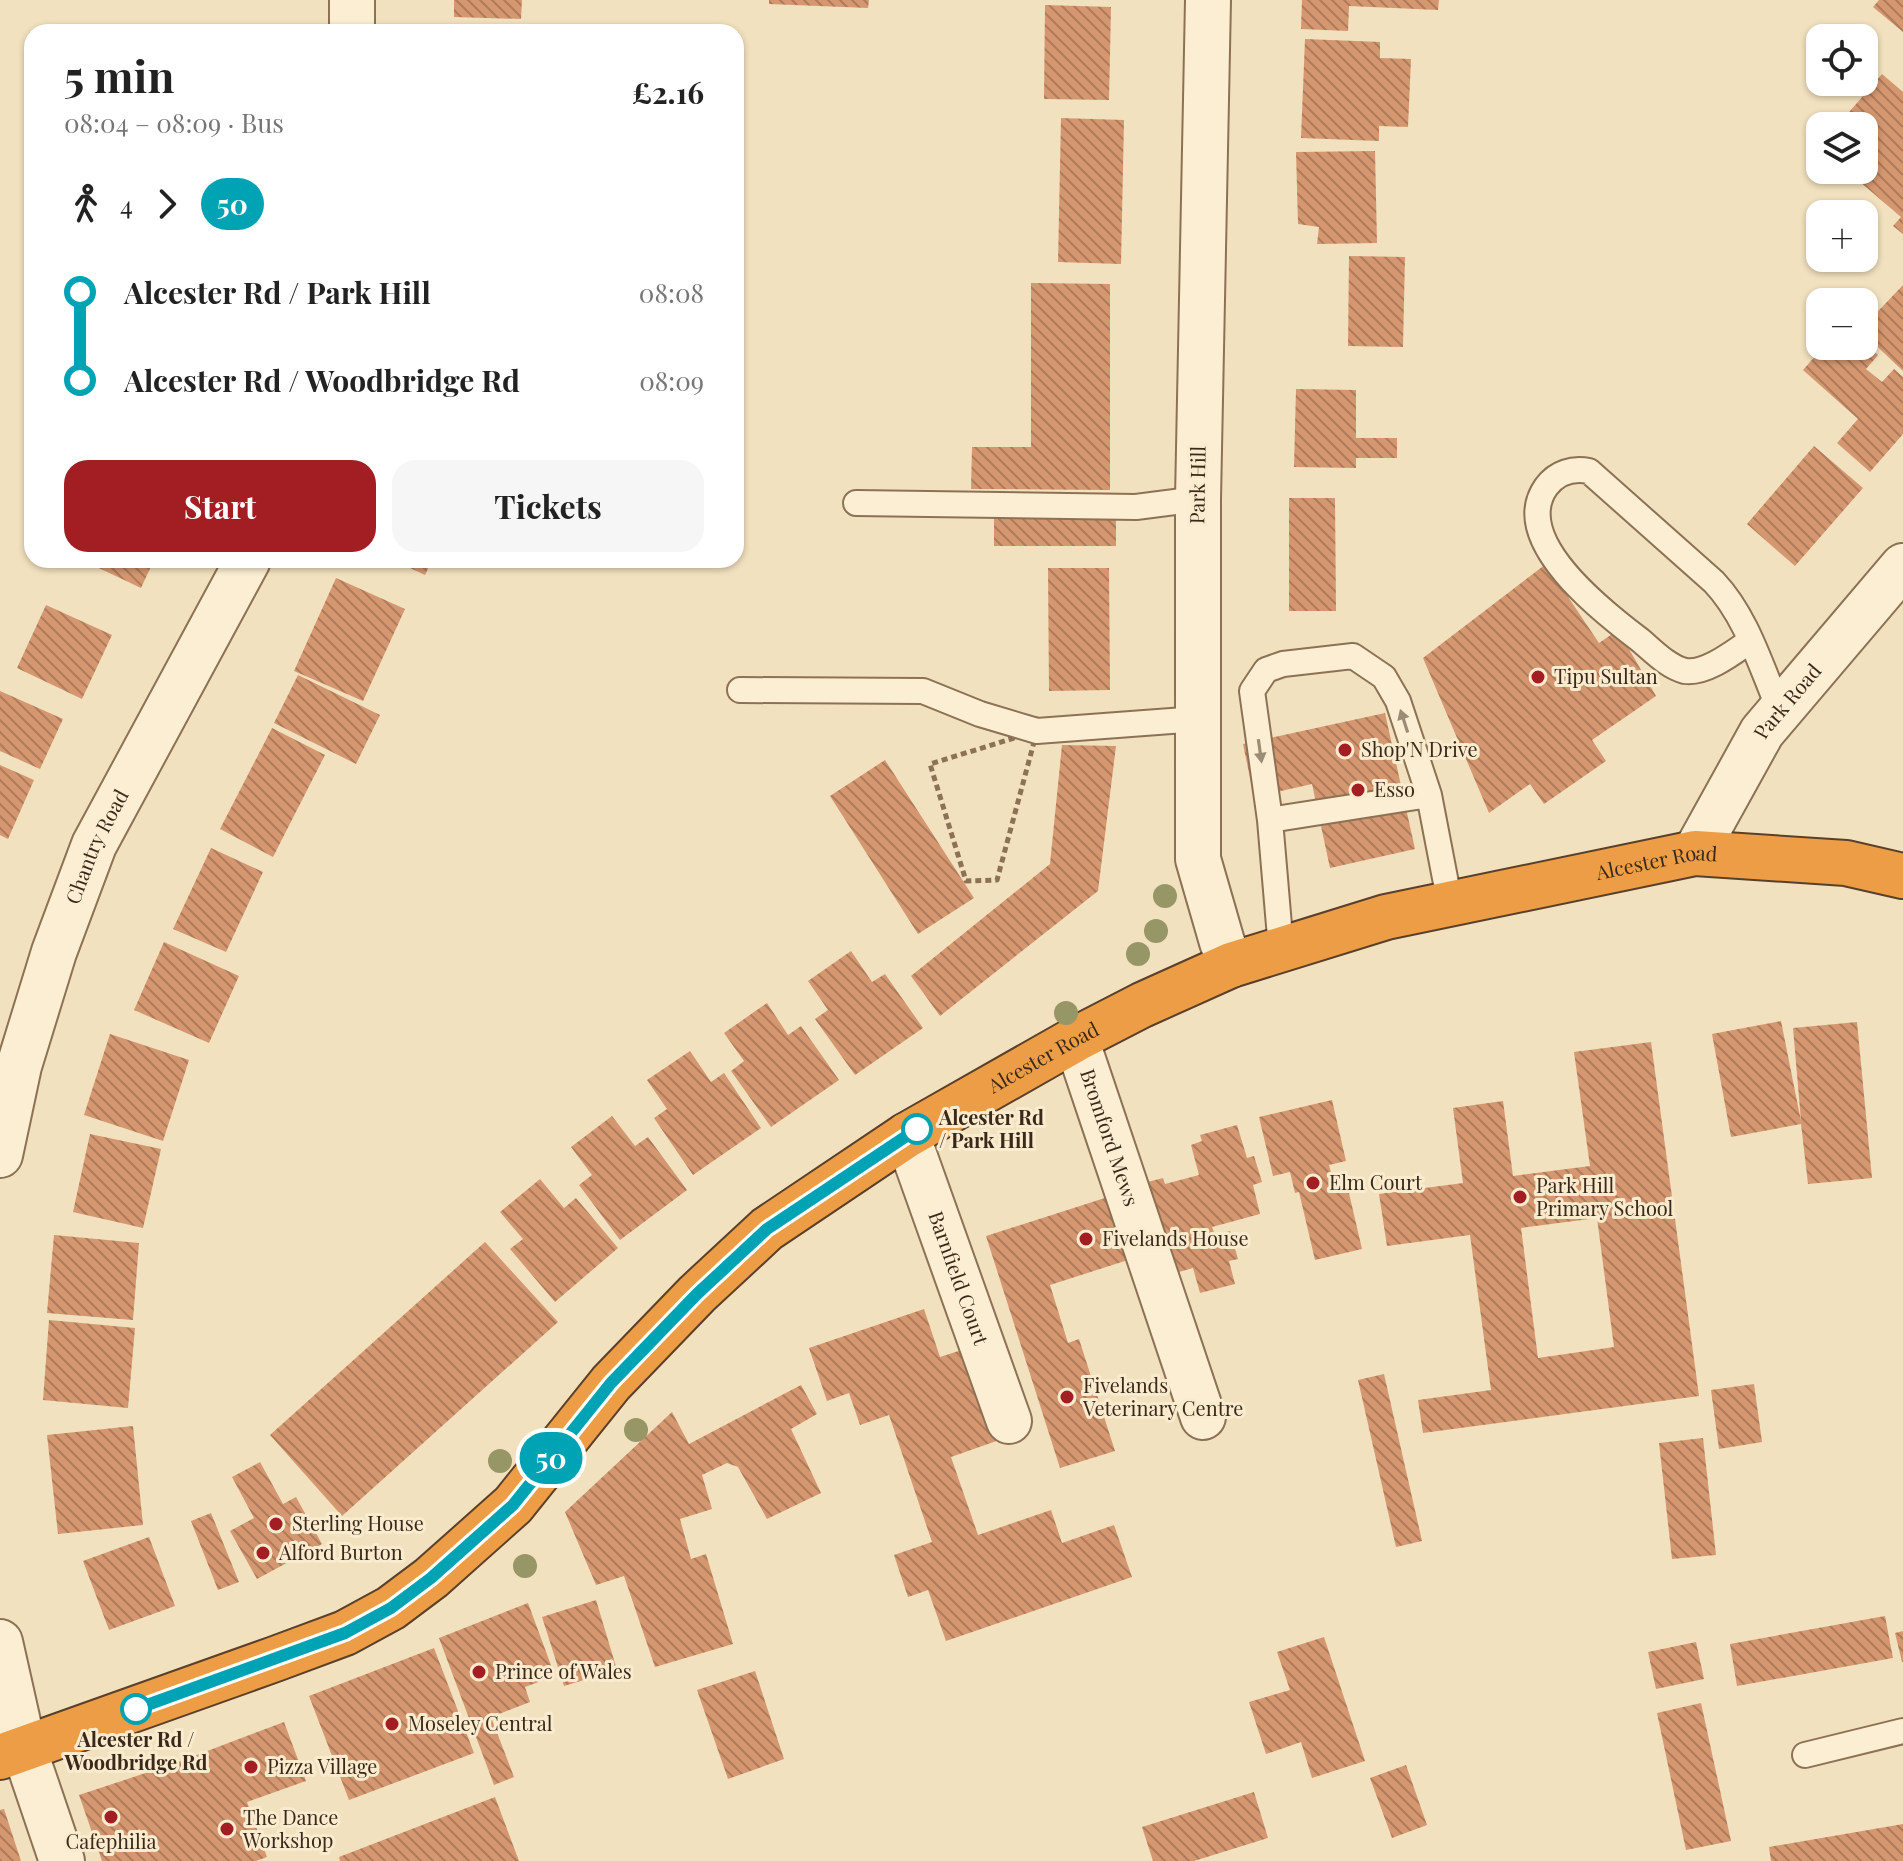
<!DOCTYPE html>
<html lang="en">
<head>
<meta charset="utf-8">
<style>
	:root { --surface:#fff; --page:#f6f6f6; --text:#222; --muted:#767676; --accent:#a21e23 }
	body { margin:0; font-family:"Playfair Display",serif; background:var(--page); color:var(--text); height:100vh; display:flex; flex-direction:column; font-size:30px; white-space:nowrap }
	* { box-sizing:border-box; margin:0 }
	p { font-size:26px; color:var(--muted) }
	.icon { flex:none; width:44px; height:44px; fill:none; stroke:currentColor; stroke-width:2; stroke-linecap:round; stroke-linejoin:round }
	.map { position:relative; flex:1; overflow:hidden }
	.sheet { position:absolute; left:24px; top:24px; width:720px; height:544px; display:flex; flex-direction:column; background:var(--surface); border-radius:24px; box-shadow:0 2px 6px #0004 }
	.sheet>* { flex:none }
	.badge { padding:0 16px; border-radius:26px; font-size:28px; line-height:52px }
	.tools { position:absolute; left:1806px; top:24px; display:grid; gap:16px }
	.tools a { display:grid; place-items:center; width:72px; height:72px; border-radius:16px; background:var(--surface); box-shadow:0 2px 6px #0004; font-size:40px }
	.map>.badge { position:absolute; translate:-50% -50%; box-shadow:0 0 0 4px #fff }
	.legs { display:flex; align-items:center; gap:12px; height:88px; padding:0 40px; font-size:26px }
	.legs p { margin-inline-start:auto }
	.head { display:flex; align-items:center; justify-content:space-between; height:136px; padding:0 40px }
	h1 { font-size:44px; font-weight:700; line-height:60px }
	.cta { display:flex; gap:16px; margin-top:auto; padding:16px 40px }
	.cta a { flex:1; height:92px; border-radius:24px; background:var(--accent); color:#fff; font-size:32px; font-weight:700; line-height:92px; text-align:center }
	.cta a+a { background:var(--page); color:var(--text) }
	ul { padding:0 40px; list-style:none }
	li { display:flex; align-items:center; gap:28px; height:88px; font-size:30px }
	li i { display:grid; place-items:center; width:12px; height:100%; margin:0 10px; background:currentColor }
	li i::after { content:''; width:20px; height:20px; margin:-10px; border:6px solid; border-radius:50%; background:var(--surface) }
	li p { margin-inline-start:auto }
	li:first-child i { background:linear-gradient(#0000 50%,currentColor 0) }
	li:last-child i { background:linear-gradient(currentColor 50%,#0000 0) }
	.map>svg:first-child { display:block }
</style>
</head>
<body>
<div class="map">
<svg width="1903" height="1861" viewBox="0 0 1903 1861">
	<defs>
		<pattern id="building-back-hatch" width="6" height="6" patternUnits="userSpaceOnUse" patternTransform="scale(2)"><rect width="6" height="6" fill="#d59770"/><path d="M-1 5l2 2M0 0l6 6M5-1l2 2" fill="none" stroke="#ae7b5b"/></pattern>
	</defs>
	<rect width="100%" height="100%" fill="#f2e1be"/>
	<path fill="url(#building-back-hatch)" fill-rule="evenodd" d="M454,0H522L521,19L454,17Z
		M769,0H869L868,8L769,4Z
		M1302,0H1439L1438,10L1349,6L1348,31L1301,29Z
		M1879,0H1903V32L1873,7Z
		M1045,5L1111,7L1109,100L1044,99Z
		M453,26L519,28V32H453Z
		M1305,39L1380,42V58L1411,59L1408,127L1379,126V141L1301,138Z
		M1882,74L1903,92V234L1893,226L1901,217L1846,170H1864V126H1837Z
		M1061,118L1124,120L1121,264L1058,262Z
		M1375,151L1377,243L1317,244L1319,227L1298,224L1296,152Z
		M1349,256L1405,257L1403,347L1348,346Z
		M1031,283L1110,284V490L971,489L972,447H1031Z
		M1903,285V371L1864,334V326Z
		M1864,343L1878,355L1866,369L1882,382L1894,369L1903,377V434L1870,472L1837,443L1858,419L1803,370L1824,346H1864Z
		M1296,389L1356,390V438H1397V458H1356V468L1294,467Z
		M1814,446L1863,488L1795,566L1747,524Z
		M1289,498H1335L1336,611H1289Z
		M994,518H1116V546H994Z
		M82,560H154L141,588Z
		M393,560H432L425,575Z
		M1546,564L1599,643L1618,630L1656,696L1592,740L1606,761L1544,804L1530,784L1489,813L1423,658Z
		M1048,568H1109L1110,690L1049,691Z
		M336,578L405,609L363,701L294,671Z
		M46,605L112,635L82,699L17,668Z
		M298,675L380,715L356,764L274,723Z
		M0,691L63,719L40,769L0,751Z
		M1385,713L1415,849L1330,868L1312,784L1254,797L1243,744Z
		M272,728L325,755L273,857L220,829Z
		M1062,745L1116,746L1098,891L940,1016L911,976L1050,864Z
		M885,760L974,898L918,934L830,796Z
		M0,765L34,780L8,839L0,835Z
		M211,848L263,872L226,952L173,929Z
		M164,942L239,976L209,1043L134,1010Z
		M851,951L872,982L885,974L923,1028L855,1075L815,1019L828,1010L808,981Z
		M767,1003L788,1035L801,1026L839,1080L771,1127L731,1071L744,1061L724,1033Z
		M1781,1021L1801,1121L1793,1028L1857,1022L1872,1178L1808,1184L1801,1124L1731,1137L1712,1034Z
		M110,1034L189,1060L163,1141L84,1115Z
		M1651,1042L1699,1396L1423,1433L1418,1400L1491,1390L1470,1235L1387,1246L1379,1194L1463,1183L1453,1108L1503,1101L1513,1176L1590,1166L1574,1052ZM1597,1218L1614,1347L1538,1358L1521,1228Z
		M690,1051L711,1082L724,1073L761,1128L693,1175L654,1118L667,1109L647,1080Z
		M1332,1100L1346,1161L1329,1165L1336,1192L1348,1189L1362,1249L1315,1260L1299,1192L1295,1193L1290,1172L1273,1176L1259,1117Z
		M612,1116L635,1146L648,1137L687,1190L620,1240L579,1185L592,1175L571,1147Z
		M1237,1125L1247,1158L1254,1156L1262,1182L1253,1185L1260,1214L1212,1227L1215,1235L1230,1231L1238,1259L1229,1261L1235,1284L1200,1293L1193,1268L1165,1276L1140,1184L1163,1178L1165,1184L1199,1175L1191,1145L1202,1141L1200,1135Z
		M90,1134L161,1149L143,1228L73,1212Z
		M540,1179L564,1208L576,1198L618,1248L555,1302L510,1249L523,1239L500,1212Z
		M1111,1196L1131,1259L1050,1285L1068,1343L1079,1339L1115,1451L1060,1468L986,1236Z
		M54,1235L139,1243L133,1320L47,1313Z
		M485,1242L558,1322L342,1516L270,1435Z
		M924,1309L940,1357L974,1346L1005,1438L951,1457L978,1535L1051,1510L1062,1543L1114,1525L1132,1577L946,1641L928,1590L908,1597L894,1555L932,1542L889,1415L860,1425L849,1393L827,1401L809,1348Z
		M49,1320L135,1328L128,1408L43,1400Z
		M1384,1374L1422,1541L1396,1547L1358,1380Z
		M1754,1384L1762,1442L1719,1449L1711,1390Z
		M801,1385L817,1414L791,1429L821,1493L767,1519L738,1467L727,1463L702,1475L712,1509L680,1519L691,1559L706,1554L733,1644L655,1667L624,1576L596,1585L565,1512L672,1412L689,1444Z
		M133,1426L143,1525L58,1534L47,1435Z
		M1703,1438L1716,1555L1672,1559L1659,1443Z
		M260,1462L283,1504L296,1497L322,1544L257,1579L230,1531L254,1518L232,1477Z
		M211,1513L239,1582L218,1590L191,1521Z
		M149,1537L175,1606L109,1630L83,1561Z
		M596,1600L617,1670L564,1686L542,1617Z
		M528,1603L555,1676L525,1687L530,1702L491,1717L514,1777L494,1785L439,1638Z
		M1885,1616L1893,1658L1737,1686L1730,1644Z
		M1903,1631V1662H1902L1895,1633Z
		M1324,1637L1365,1761L1312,1778L1301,1742L1266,1754L1249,1702L1290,1690L1277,1652Z
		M1696,1642L1704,1679L1656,1689L1648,1652Z
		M434,1648L474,1753L349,1800L309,1696Z
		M755,1671L784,1759L728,1779L697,1690Z
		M1701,1703L1731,1841L1686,1850L1657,1713Z
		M284,1722L306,1781L247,1802L267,1857L256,1861H102L79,1795L173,1764Z
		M1406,1765L1427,1825L1392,1838L1370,1778Z
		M1254,1792L1268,1838L1194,1861H1153L1142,1827Z
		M495,1797L519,1861H340L339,1857Z
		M4,1809L21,1861H0V1810Z
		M1903,1824V1861H1771L1769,1847Z"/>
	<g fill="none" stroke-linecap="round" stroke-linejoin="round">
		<defs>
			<path id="lane" d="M856,503L1136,507L1198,499
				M1750,641C1734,652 1706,674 1685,671C1668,667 1652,650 1640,640C1603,612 1509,540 1546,487C1557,472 1573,468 1589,471L1714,582C1747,617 1761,667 1780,711
				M740,690L923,691L980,714L1037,731L1198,719
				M1270,820L1252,691L1266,670L1283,664L1353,656L1384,677L1398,701L1429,795
				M1281,949L1270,820L1429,795L1450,904
				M1805,1755L1903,1731"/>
			<g id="street">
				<path d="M352,0V32"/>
				<path d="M1208,0L1198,499V859L1222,942L1231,965"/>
				<path id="s1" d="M1695,853L1762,732L1903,566"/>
				<path id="s2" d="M1076,1039L1203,1417"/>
				<path id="s3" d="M907,1135L1009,1421"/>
				<path id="s4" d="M0,1155L19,1066L54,952L94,845L248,560"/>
				<path d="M0,1642L24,1749L62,1861"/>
			</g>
			<g id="highway">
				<path id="s5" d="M0,1757L275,1659L345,1633L391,1608L431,1578L513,1505L611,1383L697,1294L767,1229L907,1135L1076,1039L1142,1005L1231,965L1386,917L1695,853L1846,863L1903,876"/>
			</g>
		</defs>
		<use href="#lane" stroke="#8d7155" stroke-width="28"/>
		<use href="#street" stroke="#8d7155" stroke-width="48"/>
		<use href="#highway" stroke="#5a3f2a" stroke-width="48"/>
		<path stroke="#8d7155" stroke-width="5" stroke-dasharray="6 4" stroke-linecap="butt" d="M1037,731L997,880L966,881L930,764Z"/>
		<use href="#lane" stroke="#fceed2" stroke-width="24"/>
		<use href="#street" stroke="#fceed2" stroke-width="44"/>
		<use href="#highway" stroke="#ec9d45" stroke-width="44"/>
	</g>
	<g fill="#979667">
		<circle cx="1165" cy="896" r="12"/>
		<circle cx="1156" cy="931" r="12"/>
		<circle cx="1138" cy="954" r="12"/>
		<circle cx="1066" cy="1013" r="12"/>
		<circle cx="636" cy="1430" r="12"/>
		<circle cx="500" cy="1461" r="12"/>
		<circle cx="525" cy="1566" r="12"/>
	</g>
	<defs><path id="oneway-solid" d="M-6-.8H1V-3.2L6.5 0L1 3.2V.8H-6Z" transform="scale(2)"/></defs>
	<g fill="#9b8c76">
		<use href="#oneway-solid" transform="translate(1404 721) rotate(-108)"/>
		<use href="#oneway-solid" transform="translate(1260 751) rotate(82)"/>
	</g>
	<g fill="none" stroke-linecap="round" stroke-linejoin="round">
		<defs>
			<path id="line-1" d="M136,1709L345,1633L391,1608L431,1578L513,1505L611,1383L697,1294L767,1229L917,1129"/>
		</defs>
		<use href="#line-1" stroke="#fff" stroke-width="18"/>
		<use href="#line-1" stroke="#00a3b4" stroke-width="12"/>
	</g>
	<g fill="#a21e23" stroke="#f9ebce" stroke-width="3">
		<circle cx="1538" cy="677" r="8"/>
		<circle cx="1345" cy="750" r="8"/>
		<circle cx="1358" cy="790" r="8"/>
		<circle cx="1313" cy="1183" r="8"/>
		<circle cx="1520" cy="1197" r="8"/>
		<circle cx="1086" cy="1239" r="8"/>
		<circle cx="1067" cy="1397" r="8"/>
		<circle cx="276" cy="1524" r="8"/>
		<circle cx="263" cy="1553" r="8"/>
		<circle cx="479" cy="1672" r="8"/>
		<circle cx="392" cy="1724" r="8"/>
		<circle cx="251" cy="1767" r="8"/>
		<circle cx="111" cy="1817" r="8"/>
		<circle cx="227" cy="1829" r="8"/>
	</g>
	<g fill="#fff" stroke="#00a3b4" stroke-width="4">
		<circle cx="917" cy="1129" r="14"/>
		<circle cx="136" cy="1709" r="14"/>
	</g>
	<g text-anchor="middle" stroke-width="6" stroke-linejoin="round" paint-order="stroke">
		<g font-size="20" fill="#3a291b" stroke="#f9ebce">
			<text transform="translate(1198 485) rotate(-89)" y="7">Park Hill</text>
			<text dy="7" stroke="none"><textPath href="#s1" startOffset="178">Park Road</textPath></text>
			<text dy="7" stroke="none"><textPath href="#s4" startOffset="324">Chantry Road</textPath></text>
			<text dy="7" stroke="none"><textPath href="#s5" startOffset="1928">Alcester Road</textPath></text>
			<text dy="7" stroke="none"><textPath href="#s5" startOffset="1280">Alcester Road</textPath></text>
			<text dy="7" stroke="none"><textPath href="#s2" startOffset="104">Bromford Mews</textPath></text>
			<text dy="7" stroke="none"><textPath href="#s3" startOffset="152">Barnfield Court</textPath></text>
		</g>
		<g font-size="20" fill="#3a291b" stroke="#f9ebce" text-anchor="start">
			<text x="1554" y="684">Tipu Sultan</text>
			<text x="1361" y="757">Shop'N Drive</text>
			<text x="1374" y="797">Esso</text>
			<text x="1329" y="1190">Elm Court</text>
			<text x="1536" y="1193">Park Hill<tspan x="1536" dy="23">Primary School</tspan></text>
			<text x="1102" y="1246">Fivelands House</text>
			<text x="1083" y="1393">Fivelands<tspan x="1083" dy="23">Veterinary Centre</tspan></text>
			<text x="292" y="1531">Sterling House</text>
			<text x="279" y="1560">Alford Burton</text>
			<text x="495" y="1679">Prince of Wales</text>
			<text x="408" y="1731">Moseley Central</text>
			<text x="267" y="1774">Pizza Village</text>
			<text x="243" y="1825">The Dance<tspan x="243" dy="23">Workshop</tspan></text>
			<text x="111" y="1849" text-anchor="middle">Cafephilia</text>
		</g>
		<g font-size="20" font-weight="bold" fill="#3a291b" stroke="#f9ebce" text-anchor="start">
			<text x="939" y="1125">Alcester Rd<tspan x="939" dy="23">/ Park Hill</tspan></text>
			<text x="136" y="1747" text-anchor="middle">Alcester Rd /<tspan x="136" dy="23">Woodbridge Rd</tspan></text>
		</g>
	</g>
</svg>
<div class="tools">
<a><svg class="icon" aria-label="locate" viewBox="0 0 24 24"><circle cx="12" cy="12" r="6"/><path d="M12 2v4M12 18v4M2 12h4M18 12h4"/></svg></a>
<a><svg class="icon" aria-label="layers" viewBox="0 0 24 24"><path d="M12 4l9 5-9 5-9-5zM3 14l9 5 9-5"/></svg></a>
<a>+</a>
<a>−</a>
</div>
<b class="badge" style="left:551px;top:1458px;background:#00a3b4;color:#fff">50</b>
<section class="sheet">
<div class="head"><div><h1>5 min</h1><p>08:04 – 08:09 · Bus</p></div><b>£2.16</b></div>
<div class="legs"><svg class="icon" aria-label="walk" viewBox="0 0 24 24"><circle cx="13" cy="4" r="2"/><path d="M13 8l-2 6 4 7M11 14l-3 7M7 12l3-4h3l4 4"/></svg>4<svg class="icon" aria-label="forward" viewBox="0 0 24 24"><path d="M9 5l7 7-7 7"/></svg><b class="badge" style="background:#00a3b4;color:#fff">50</b></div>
<ul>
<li><i style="color:#00a3b4"></i><b>Alcester Rd / Park Hill</b><p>08:08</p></li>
<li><i style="color:#00a3b4"></i><b>Alcester Rd / Woodbridge Rd</b><p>08:09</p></li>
</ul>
<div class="cta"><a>Start</a><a>Tickets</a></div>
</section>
</div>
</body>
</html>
